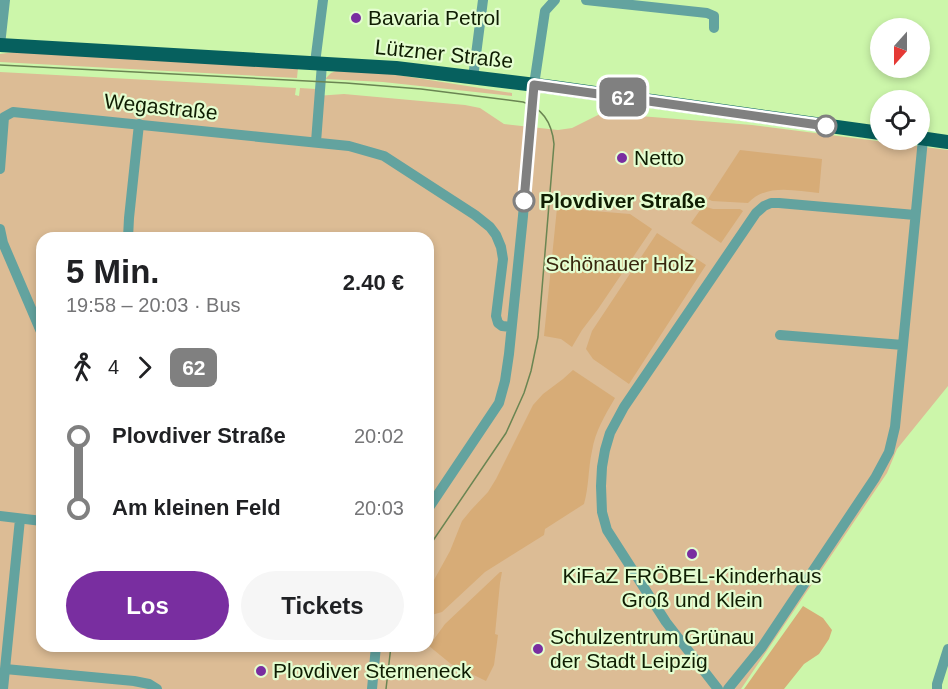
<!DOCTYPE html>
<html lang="de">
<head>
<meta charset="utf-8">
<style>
	:root { --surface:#fff; --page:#f6f6f6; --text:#202124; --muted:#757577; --accent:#792ea0 }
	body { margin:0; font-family:Arial,sans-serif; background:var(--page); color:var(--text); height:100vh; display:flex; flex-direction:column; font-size:22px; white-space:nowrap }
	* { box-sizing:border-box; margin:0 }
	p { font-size:20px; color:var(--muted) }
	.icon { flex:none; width:33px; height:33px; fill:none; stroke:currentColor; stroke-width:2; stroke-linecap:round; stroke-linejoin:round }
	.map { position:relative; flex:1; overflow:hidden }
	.sheet { position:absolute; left:36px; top:232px; width:398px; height:420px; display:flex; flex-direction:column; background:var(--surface); border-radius:18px; box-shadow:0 3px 9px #0003 }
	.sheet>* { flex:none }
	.badge { padding:0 12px; border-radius:9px; font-size:21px; line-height:39px }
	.needle { width:39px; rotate:201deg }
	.controls { position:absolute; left:870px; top:18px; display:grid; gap:12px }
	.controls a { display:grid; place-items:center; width:60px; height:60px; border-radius:50%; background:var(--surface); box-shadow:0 3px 9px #0003; font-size:30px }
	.map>.badge { position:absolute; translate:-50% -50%; box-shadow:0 0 0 3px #fff }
	.legs { display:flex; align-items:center; gap:9px; height:66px; padding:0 30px; font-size:20px }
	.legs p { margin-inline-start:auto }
	.headline { display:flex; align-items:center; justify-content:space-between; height:102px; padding:0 30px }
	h1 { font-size:33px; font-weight:600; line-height:45px }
	.primary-button { display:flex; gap:12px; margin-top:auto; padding:12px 30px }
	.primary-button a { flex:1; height:69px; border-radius:36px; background:var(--accent); color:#fff; font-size:24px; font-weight:600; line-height:69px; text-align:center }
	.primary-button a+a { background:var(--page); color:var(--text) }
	ul { padding:0 30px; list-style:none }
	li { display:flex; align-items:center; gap:21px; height:72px; font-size:22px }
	li i { display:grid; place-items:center; width:9px; height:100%; margin:0 8px; background:currentColor }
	li i::after { content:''; width:15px; height:15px; margin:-8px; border:4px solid; border-radius:50%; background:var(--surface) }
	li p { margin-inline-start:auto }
	li:first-child i { background:linear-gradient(#0000 50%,currentColor 0) }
	li:last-child i { background:linear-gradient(currentColor 50%,#0000 0) }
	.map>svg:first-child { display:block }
</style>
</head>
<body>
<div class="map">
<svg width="948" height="689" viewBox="0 0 948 689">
	<rect width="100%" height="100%" fill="#ccf6aa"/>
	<path fill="#dcbc95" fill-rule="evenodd" d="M14,52L298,68L297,78L0,62V54Z
		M336,71L385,73L512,93V96L383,82L325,79L331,73Z
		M0,72L296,88L295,95L299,96L300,88L316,89V96L344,94L465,105L480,108L504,124L558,130L572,128L602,113L752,125L948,150V386L897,449L887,473L741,689H0ZM42,238H428V646H42Z"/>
	<path fill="#d7ac77" d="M740,150L822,159L819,193C795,191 767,183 748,203L712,201L708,199Z
		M703,206L713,209H740L743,211L721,243L691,223Z
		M557,208L630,214L652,229L598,309L582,330L572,347L561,339L544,336Z
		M657,233L706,265L629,384L593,359L586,349L592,331Z
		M573,370L615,398C605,415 595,432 592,451C588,469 589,487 584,504L545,529L544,535L485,572L442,612L428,616V593L429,589L450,551L462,521L471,510L488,492L496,479L533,405L543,394L563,379Z
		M500,572H502L500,583L495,634L498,635L494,665L486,681L451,664L429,646L445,624Z
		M803,606L823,618L832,630L829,639L819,654L804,664L784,689H744Z"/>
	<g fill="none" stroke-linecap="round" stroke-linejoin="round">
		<path stroke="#63a39f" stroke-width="10" d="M586,0L707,13L714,16V28
			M0,45L5,0
			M315,63L323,0
			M473,78L483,0
			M316,142L322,64
			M0,169L4,117L13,112L349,146L384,156L475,215L490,227L496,235L501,247L503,259L496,316L498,323L502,326L511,327
			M0,229L3,243L42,334
			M128,238L129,218L139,124
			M780,335L903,345
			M428,509L499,403L505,381L509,354L523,216L534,85L545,11L555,0
			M0,516L42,521
			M5,669L134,681L149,684L157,689
			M3,689L20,519
			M372,689L376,646
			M718,689L666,622L607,530L602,512L601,486L602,467L605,450L610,433L624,407L756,213L764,206L771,203H779L915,215
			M728,689L762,647L875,478L889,452L895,427L923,139
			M937,689V684L948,649"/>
		<path stroke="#06605e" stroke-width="14" d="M0,45L396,68L552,87L880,133
			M920,138L948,142"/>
		<path stroke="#6a8552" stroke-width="1.5" d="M0,65L346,83L421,89L523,102C543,108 552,123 554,144L538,337L531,371L524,393L506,433L428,548
			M386,689L391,646"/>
	</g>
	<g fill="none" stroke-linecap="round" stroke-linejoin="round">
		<defs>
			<path id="line-1" d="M524,201L534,85L826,126"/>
		</defs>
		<use href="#line-1" stroke="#fff" stroke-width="14"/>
		<use href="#line-1" stroke="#808080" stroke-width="9"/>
	</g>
	<g fill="#792ea0" stroke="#e4fdd0" stroke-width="2">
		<circle cx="356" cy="18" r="6"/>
		<circle cx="622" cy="158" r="6"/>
		<circle cx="692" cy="554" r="6"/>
		<circle cx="538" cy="649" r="6"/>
		<circle cx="261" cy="671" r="6"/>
	</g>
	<g fill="#fff" stroke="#808080" stroke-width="3">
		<circle cx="826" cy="126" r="10"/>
		<circle cx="524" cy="201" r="10"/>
	</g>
	<g text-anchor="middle" stroke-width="4.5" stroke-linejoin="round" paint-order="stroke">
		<g font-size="21" fill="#0f1d02" stroke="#e4fdd0" text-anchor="start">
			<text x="368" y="25">Bavaria Petrol</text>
			<text x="634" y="165">Netto</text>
			<text x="692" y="583" text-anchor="middle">KiFaZ FRÖBEL-Kinderhaus<tspan x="692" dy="24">Groß und Klein</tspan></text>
			<text x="550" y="644">Schulzentrum Grünau<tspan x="550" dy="24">der Stadt Leipzig</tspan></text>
			<text x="273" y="678">Plovdiver Sterneneck</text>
		</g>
		<g font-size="21" fill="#0f1d02" stroke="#e4fdd0">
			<text transform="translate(444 54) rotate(6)" y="7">Lützner Straße</text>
			<text transform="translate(161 107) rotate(6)" y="7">Wegastraße</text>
		</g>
		<g font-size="21" font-weight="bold" fill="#0f1d02" stroke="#e4fdd0" text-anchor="start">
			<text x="540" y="208">Plovdiver Straße</text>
		</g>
		<g font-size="21" fill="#38260e" stroke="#e4fdd0">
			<text x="620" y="271">Schönauer Holz</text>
		</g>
	</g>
</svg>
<div class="controls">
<a><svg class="needle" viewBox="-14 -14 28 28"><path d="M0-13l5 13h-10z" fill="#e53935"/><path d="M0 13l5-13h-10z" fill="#757577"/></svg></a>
<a><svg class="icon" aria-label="locate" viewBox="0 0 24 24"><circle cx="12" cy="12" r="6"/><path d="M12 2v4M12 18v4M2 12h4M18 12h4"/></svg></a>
</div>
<b class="badge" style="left:623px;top:97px;background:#808080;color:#fff">62</b>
<section class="sheet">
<div class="headline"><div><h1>5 Min.</h1><p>19:58 – 20:03 · Bus</p></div><b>2.40 €</b></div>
<div class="legs"><svg class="icon" aria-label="walk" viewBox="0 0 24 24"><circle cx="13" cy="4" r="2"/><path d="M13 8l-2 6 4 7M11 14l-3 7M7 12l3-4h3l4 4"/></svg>4<svg class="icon" aria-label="forward" viewBox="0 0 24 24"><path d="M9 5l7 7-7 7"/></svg><b class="badge" style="background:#808080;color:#fff">62</b></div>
<ul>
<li><i style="color:#808080"></i><b>Plovdiver Straße</b><p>20:02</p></li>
<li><i style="color:#808080"></i><b>Am kleinen Feld</b><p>20:03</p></li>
</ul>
<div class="primary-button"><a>Los</a><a>Tickets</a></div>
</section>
</div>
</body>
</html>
